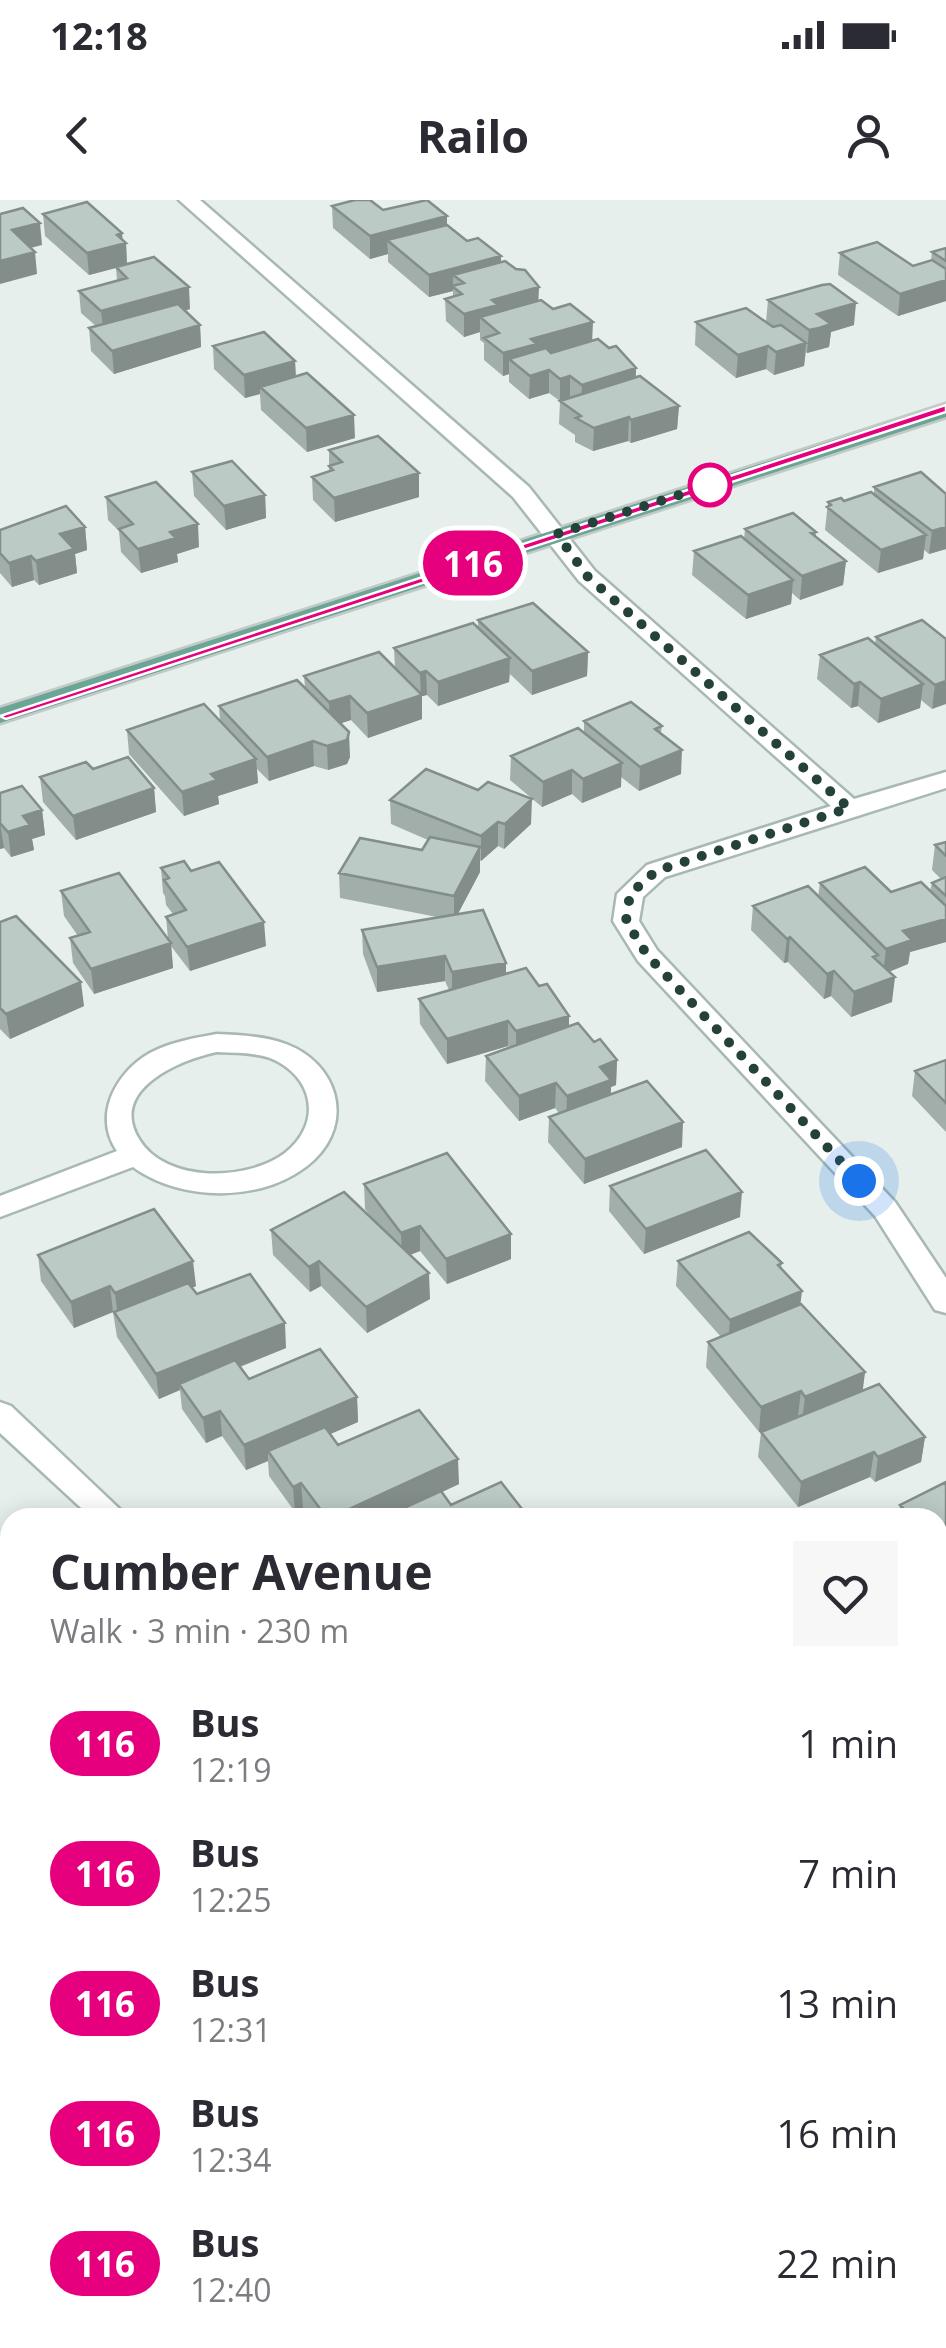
<!DOCTYPE html>
<html lang="en">
<head>
<meta charset="utf-8">
<style>
	:root { --surface:#fff; --page:#f7f7f7; --text:#2b2b33; --muted:#7c7c81 }
	body { margin:0; font-family:"Open Sans",sans-serif; background:var(--page); color:var(--text); height:100vh; display:flex; flex-direction:column; font-size:38px; white-space:nowrap }
	* { box-sizing:border-box; margin:0 }
	p { font-size:32px; color:var(--muted) }
	.icon { flex:none; width:55px; height:55px; fill:none; stroke:currentColor; stroke-width:2; stroke-linecap:round; stroke-linejoin:round }
	.map { position:relative; flex:1; overflow:hidden }
	.panel { position:absolute; left:0px; top:1308px; width:948px; height:842px; display:flex; flex-direction:column; background:var(--surface); border-radius:30px 30px 0 0; box-shadow:0 5px 25px #0003 }
	.panel>* { flex:none }
	.badge { padding:0 20px; border-radius:32px; font-size:35px; line-height:65px }
	.you { position:absolute; width:50px; height:50px; margin:-25px; border:8px solid #fff; border-radius:50%; background:#1a73e8; box-shadow:0 0 0 15px #1a73e833 }
	.map>.badge { position:absolute; translate:-50% -50%; box-shadow:0 0 0 5px #fff }
	.round { display:grid; place-items:center; flex:none; width:105px; height:105px; border-radius:0px; background:var(--page) }
	.head { display:flex; align-items:center; justify-content:space-between; height:170px; padding:0 50px }
	h1 { font-size:48px; font-weight:700; line-height:75px }
	ul { padding:0; list-style:none }
	li { display:flex; align-items:center; gap:30px; height:130px; padding:0 50px }
	li div { flex:1 }
	li b { display:block; font-size:38px }
	li em { font-style:normal }
	li .badge { min-width:110px; font-weight:700; text-align:center }
	.status { display:flex; justify-content:space-between; align-items:center; height:70px; padding:0 50px; background:var(--surface); direction:ltr }
	.status svg { height:28px; fill:currentColor }
	header { display:flex; justify-content:space-between; align-items:center; height:130px; padding:0 50px; background:var(--surface); font-size:45px; font-weight:700 }
	.map>svg:first-child { display:block }
</style>
</head>
<body>
<div class="status"><b>12:18</b><svg viewBox="0 0 49 12"><path d="M0 12V9h3v3zM5 12V6h3v6zM10 12V3h3v9zM15 12V0h3v12zM26 1h20v11H26zM47 4h2v5h-2z"/></svg></div>
<header><svg class="icon" aria-label="back" viewBox="0 0 24 24"><path d="M15 5l-7 7 7 7"/></svg>Railo<svg class="icon" aria-label="person" viewBox="0 0 24 24"><circle cx="12" cy="8" r="4"/><path d="M4 21q1-7 8-7t8 7"/></svg></header>
<div class="map">
<svg width="946" height="2148" viewBox="0 0 946 2148">
	<rect width="100%" height="100%" fill="#e6efeb"/>
	<path fill="#bfe0c8" d="M10,2004V2140H938V2041L946,2044V2148H0V2010Z"/>
	<g fill="none" stroke-linecap="round" stroke-linejoin="round">
		<defs>
			<path id="minor" d="M179,0H200L529,287L595,371L854,599L946,572V588L665,677L643,697L639,721L657,750L895,1002L946,1078V1113L935,1110L875,1016L638,761L613,721L617,694L647,665L831,606L579,381L513,297Z
				M217,834C240,835 264,836 286,844C337,863 355,921 314,960C268,1003 182,1003 133,967L0,1017V996L117,951C93,916 115,873 150,853C170,842 195,838 217,834ZM217,852C234,853 254,852 270,858C314,876 323,923 285,953C248,981 166,984 139,939C108,889 182,859 217,852Z
				M0,1202L11,1206L129,1318H92L0,1233Z
				M938,1972L946,1975V2013L938,2010Z"/>
			<path id="major" d="M946,204V217L0,523V508Z"/>
		</defs>
		<use href="#minor" stroke="#a8b8b2" stroke-width="5"/>
		<use href="#major" stroke="#c2cac8" stroke-width="5"/>
		<path stroke="#86b3a5" stroke-width="8" stroke-dasharray="6 9" stroke-linecap="butt" d="M442,2140L444,2148"/>
		<use href="#minor" fill="#fff" fill-rule="evenodd"/>
		<use href="#major" fill="#6aa596" fill-rule="evenodd"/>
	</g>
	<path fill="#a1aea9" d="M332,6L447,16V25L467,41L501,62L539,101L592,141L636,168V177L679,206L677,229L631,243L628,241L593,251L575,242V235L559,224L560,201L549,193L529,199L509,182V174L503,176L484,160V143L480,140V132L464,137L446,121L445,99L453,97V91L429,97L388,62V54L370,59L333,28Z
		M43,14L123,40L126,43L127,64L190,109L185,111L200,125L201,147L114,174L91,151L89,128L96,126L81,113L79,91L117,80L116,68L89,75L45,36Z
		M946,48V101L898,116L838,75L840,53L913,66L931,61L932,52Z
		M768,100L854,125L831,132L829,147L807,153L806,152L804,166L774,175L766,169L736,178L695,145L696,122H766Z
		M213,146L295,161L296,177L355,238L307,252L261,210L260,194L245,198L214,169Z
		M329,250L419,273V297L335,322L313,300L312,277L329,271Z
		M192,272L265,295L266,318L226,330L194,296Z
		M874,287L946,294V349L929,354L924,350L923,359L878,373L825,330L828,302L844,301L874,295Z
		M106,297L199,347L177,354L178,362L141,373L121,352L119,331L108,320Z
		M85,327L87,350L75,354L77,373L39,385L34,380L12,387L0,373V330Z
		M745,329L816,332V337L846,361L843,385L800,400L792,393L791,404L746,419L692,375L694,351L744,339Z
		M478,420L588,452L587,476L532,495L510,474L509,482L438,506L427,495L422,496V519L368,538L351,520L340,523L350,557L347,564L328,570L314,566L269,581L257,569L258,583L218,596L219,604L184,616L129,554L127,530L220,521L219,506L305,487L304,476L395,469L394,448L478,428Z
		M876,437L946,439L932,509L921,500L920,508L878,523L858,506L851,508L817,479L820,455L875,444Z
		M584,521L662,526L661,533L681,574L639,591L621,577V587L582,603L572,594L542,607L510,580L511,556L584,532Z
		M93,569L154,588L156,612L76,640L43,602L40,577Z
		M0,593L42,610L45,635L32,639L34,650L11,657L4,648L0,649Z
		M390,600L531,624L504,649L498,646L481,661L480,660V672L458,714L506,763V774L569,826L594,842L617,860L616,885L611,887V894L682,947L584,984L548,942L549,917L559,913L555,908L519,921L485,881L486,856L509,847L508,846L447,864L420,824L419,799L449,790L445,781L377,792L363,754L362,730L437,717L340,698L339,673L422,650L428,640L391,624Z
		M946,642V742L910,752L908,764L889,772L892,802L851,817L831,796L824,799L788,762L784,763L751,730L753,706L818,697L820,683L891,692L930,691L932,683L941,679L932,670L935,645Z
		M161,668L191,671L266,746L190,771L171,746L173,768L94,794L73,763L70,738L78,736L64,716L61,691L168,739L166,717L173,714L166,705L165,696L163,693Z
		M0,722L84,806L10,839L0,829Z
		M946,860V932L912,896L915,871Z
		M364,984L511,1034V1059L447,1084L420,1051L410,1055L430,1099L367,1133L321,1086L310,1092L273,1055L271,1030L374,1021L365,1009Z
		M610,986L740,1017L644,1054L609,1011Z
		M38,1055L196,1086L192,1088L197,1094L286,1148L240,1167L249,1179L357,1197L358,1222L330,1234L338,1245L459,1284L442,1292L451,1305L529,1318H310L303,1308L295,1312L269,1276L268,1261L246,1270L222,1236L206,1243L182,1209L180,1190L159,1199L117,1137L113,1112L74,1128L41,1081Z
		M678,1061L782,1063L781,1068L800,1105L865,1172L862,1191L925,1237L921,1262L875,1282L870,1277L798,1307L758,1257L761,1232L798,1217V1216L759,1232L706,1167L708,1142L721,1137L676,1086Z
		M946,1282V1419L938,1410V1318H898L900,1305Z
		M946,1457V1485L942,1481Z
		M946,1724V1823L938,1816V1729L940,1731Z"/>
	<path fill="#838d89" d="M447,16V38L387,40L388,54L370,59V36Z
		M40,23L42,45L15,52L12,30Z
		M122,33L123,43H126L127,65L89,75L87,53L117,35Z
		M35,52L37,74L0,84V61Z
		M501,56V78L453,75V91L429,97V75Z
		M946,80V101L898,116L900,94Z
		M189,87L190,109L104,134L101,111Z
		M539,87L538,110L480,117V132L464,137V114L492,100Z
		M856,103L854,125L831,132L829,147L807,153L809,130L817,114Z
		M593,122L592,144L523,170L509,159V174L503,176V153L531,139Z
		M200,125L201,147L114,174L112,151Z
		M806,143L804,166L774,175L776,152Z
		M768,146L766,169L736,178L738,155Z
		M295,161L296,184L260,187V194L245,198L244,175Z
		M636,168L635,191L581,208L582,185Z
		M549,170V193L529,199L530,176Z
		M570,176V198L560,201V179Z
		M679,206L677,229L631,243V220Z
		M354,215L355,238L307,252L306,228Z
		M629,217L628,241L593,251L594,228Z
		M419,273V297L335,322L334,298Z
		M265,295L266,318L226,330L224,306Z
		M198,324L199,347L177,354L178,362L141,373L138,349L170,332Z
		M85,327L87,350L75,354L77,373L39,385L36,361L60,334Z
		M946,327V349L929,354L932,331Z
		M926,335L923,359L878,373L881,350Z
		M31,356L34,380L12,387L9,363Z
		M846,361L843,385L800,400L802,376Z
		M793,380L791,404L746,419L748,395Z
		M588,452L587,476L532,495V471Z
		M510,458L509,482L438,506V482Z
		M426,471L427,495L422,496V519L368,538L367,513L421,496L420,473Z
		M946,481V504L932,509L935,485Z
		M860,482L858,506L851,508L854,484Z
		M923,484L920,508L878,523L881,499Z
		M350,496L351,520L330,527L329,502Z
		M349,532L350,557L347,564L328,570L327,546Z
		M313,541L314,566L269,581L267,557Z
		M682,550L681,574L639,591L640,567Z
		M256,559L258,583L218,596L219,604L184,616L182,592L211,574Z
		M622,563L621,587L582,603L583,579Z
		M572,570V594L542,607L543,582Z
		M154,588L156,612L76,640L73,616Z
		M532,599L531,624L504,649L505,624Z
		M42,610L45,635L32,639L34,650L11,657L8,632L23,616Z
		M498,622V646L481,661V636Z
		M0,623L4,648L0,649Z
		M480,647V672L454,721V696Z
		M946,719V742L910,752L908,764L883,774L886,749L903,731Z
		M264,722L266,746L190,771L187,747Z
		M790,737L788,762L784,763L787,739Z
		M171,743L173,768L94,794L91,769Z
		M445,756V781L377,792V767Z
		M506,763V788L452,797V772Z
		M834,771L831,796L824,799L827,774Z
		M895,777L892,802L851,817L854,792Z
		M81,782L84,806L10,839L6,814Z
		M569,816V841L516,856V831Z
		M508,821V846L447,864V839Z
		M617,860L616,885L611,887L610,905L566,921L567,896L600,867Z
		M556,883L555,908L519,921V896Z
		M683,922L682,947L584,984L585,959Z
		M742,992L740,1017L644,1054L646,1029Z
		M420,1026V1051L402,1058L401,1033Z
		M511,1034V1059L447,1084L446,1059Z
		M193,1061L196,1086L118,1118L115,1093Z
		M319,1061L321,1086L310,1092L309,1067Z
		M429,1073L430,1099L367,1133L366,1107Z
		M110,1086L113,1112L74,1128L71,1102Z
		M802,1091L799,1116L728,1145L730,1120Z
		M285,1123L286,1148L183,1189L179,1184L180,1190L159,1199L156,1174Z
		M865,1172L862,1197L802,1222L805,1197Z
		M801,1191L798,1216L759,1232L761,1207Z
		M357,1197L358,1222L273,1259L268,1251V1261L246,1270L244,1245Z
		M220,1211L222,1236L206,1243L203,1218Z
		M925,1237L921,1262L875,1282L878,1257Z
		M874,1252L870,1277L798,1307L801,1282Z
		M458,1259L459,1284L386,1318H330Z
		M301,1283L303,1308L295,1312L293,1287Z
		M943,1634L939,1658H938V1637Z"/>
	<path fill="#bbcac4" stroke="#838d89" stroke-width="2.5" d="M355,0H370L383,10L427,0L447,16L370,36L332,6Z
		M87,2L122,33L117,35L126,43L87,53L43,14Z
		M23,8L40,23L12,30L35,52L0,61V14Z
		M447,25L467,41L478,38L501,56L429,75L387,40Z
		M877,42L913,66L932,60L946,69V80L900,94L840,53Z
		M946,48V61L932,52Z
		M154,57L189,87L101,111L79,91L127,78L116,67Z
		M505,61L516,69L525,70L539,87L492,100L498,105L464,114L445,99L462,94L452,86L464,83L453,75Z
		M830,84L856,103L817,114L831,124L819,128L809,130L768,100L822,85Z
		M541,100L553,109L570,104L593,122L531,139L537,144L503,153L484,138L499,133L480,117Z
		M178,104L200,125L112,151L89,128Z
		M746,108L773,127L781,125L806,143L776,152L768,146L738,155L696,122Z
		M264,132L295,161L244,175L213,146Z
		M598,139L609,148L616,146L636,168L582,185L570,176L560,179L549,170L530,176L509,159L546,148L551,153Z
		M307,173L354,215L306,228L260,187Z
		M640,176L679,206L631,220L629,217L594,228L576,218L581,216L560,201Z
		M378,236L419,273L334,298L312,277L333,270L329,266L342,262L329,250Z
		M232,261L265,295L224,306L192,272Z
		M921,272L946,294V327L932,331L874,287Z
		M156,282L198,324L170,332L176,338L138,349L119,329L133,324L106,297Z
		M871,292L926,335L881,350L827,307L831,305L828,302L841,298L844,301Z
		M66,306L85,327L60,334L74,349L36,361L31,356L9,363L0,353V330Z
		M793,313L816,332L811,333L846,361L802,376L745,329Z
		M741,336L793,380L748,395L694,351Z
		M533,403L588,452L532,471L478,420Z
		M922,420L946,439V481L935,485L876,437Z
		M473,423L510,458L438,482L426,471L420,473L394,448Z
		M868,438L923,484L881,499L860,482L854,484L820,455Z
		M379,452L422,495L367,513L350,496L329,502L304,476Z
		M297,480L349,532L347,540L327,546L313,541L267,557L219,506Z
		M631,502L662,526L655,529L682,550L640,567L584,521Z
		M204,504L256,559L211,574L217,580L182,592L127,530Z
		M578,528L622,563L583,579L572,570L543,582L511,556Z
		M128,557L154,588L73,616L40,577L86,562L93,569Z
		M426,569L478,590L488,582L532,599L505,624L498,622L481,636L390,600Z
		M22,586L42,610L23,616L30,625L8,632L0,623V593Z
		M430,637L480,647L454,696L339,673L360,638L422,650Z
		M946,642V656L935,645Z
		M184,661L191,671L219,662L264,722L187,747L166,717L186,710L164,680L169,678L161,668Z
		M865,667L891,692L921,682L946,706V719L903,731L912,740L886,749L820,683Z
		M119,673L171,743L91,769L70,738L90,732L61,691Z
		M946,677V696L932,683Z
		M808,686L878,755L873,757L895,777L854,792L834,771L827,774L790,737L787,739L753,706Z
		M483,710L506,763L452,772L445,756L377,767L362,730Z
		M16,716L81,782L6,814L0,808V722Z
		M526,768L539,786L547,784L569,816L516,831L508,821L447,839L419,799Z
		M578,823L594,842L600,839L617,860L600,867L611,880L567,896L556,883L519,896L486,856Z
		M946,860V903L915,871Z
		M647,881L683,922L585,959L549,917Z
		M706,950L742,992L646,1029L610,986Z
		M447,953L511,1034L446,1059L420,1026L401,1033L364,984Z
		M344,992L429,1073L366,1107L319,1061L309,1067L271,1030Z
		M154,1009L193,1061L115,1093L110,1086L71,1102L38,1055Z
		M749,1032L782,1063L778,1065L802,1091L730,1120L678,1061Z
		M250,1074L285,1123L156,1174L114,1112L188,1083L197,1094Z
		M801,1104L865,1172L805,1197L801,1191L761,1207L708,1142Z
		M320,1149L357,1197L244,1245L220,1211L203,1218L179,1184L235,1160L249,1179Z
		M879,1184L925,1237L878,1257L874,1252L801,1282L761,1232Z
		M419,1210L458,1259L330,1318H327L301,1283L293,1287L268,1251L325,1227L338,1245Z
		M501,1282L529,1318H382L441,1291L451,1305Z
		M946,1282V1390L938,1380V1318H902L909,1314L900,1305Z
		M946,1724V1796L938,1789V1729L940,1731Z"/>
	<path fill="#e6007e" stroke="#fff" stroke-width="2.5" d="M946,205V212L6,519L0,516Z"/>
	<g fill="none" stroke-linecap="round" stroke-linejoin="round">
		<path stroke="#24423a" stroke-width="10" stroke-dasharray="0 18" d="M710,285L720,282L557,334L587,376L849,608L656,671L630,694L626,721L647,755L859,981"/>
	</g>
	<circle fill="#fff" stroke="#e6007e" stroke-width="5" cx="710" cy="285" r="20"/>
</svg>
<div class="you" style="left:859px;top:981px"></div>
<b class="badge" style="left:473px;top:363px;background:#e6007e;color:#fff">116</b>
<section class="panel">
<div class="head"><div><h1>Cumber Avenue</h1><p>Walk · 3 min · 230 m</p></div><a class="round"><svg class="icon" aria-label="heart" viewBox="0 0 24 24"><path d="M12 20l-8-8c-3-5 5-10 8-4 3-6 11-1 8 4z"/></svg></a></div>
<ul>
<li><span class="badge" style="background:#e6007e;color:#fff">116</span><div><b>Bus</b><p>12:19</p></div><em>1 min</em></li>
<li><span class="badge" style="background:#e6007e;color:#fff">116</span><div><b>Bus</b><p>12:25</p></div><em>7 min</em></li>
<li><span class="badge" style="background:#e6007e;color:#fff">116</span><div><b>Bus</b><p>12:31</p></div><em>13 min</em></li>
<li><span class="badge" style="background:#e6007e;color:#fff">116</span><div><b>Bus</b><p>12:34</p></div><em>16 min</em></li>
<li><span class="badge" style="background:#e6007e;color:#fff">116</span><div><b>Bus</b><p>12:40</p></div><em>22 min</em></li>
</ul>
</section>
</div>
</body>
</html>
